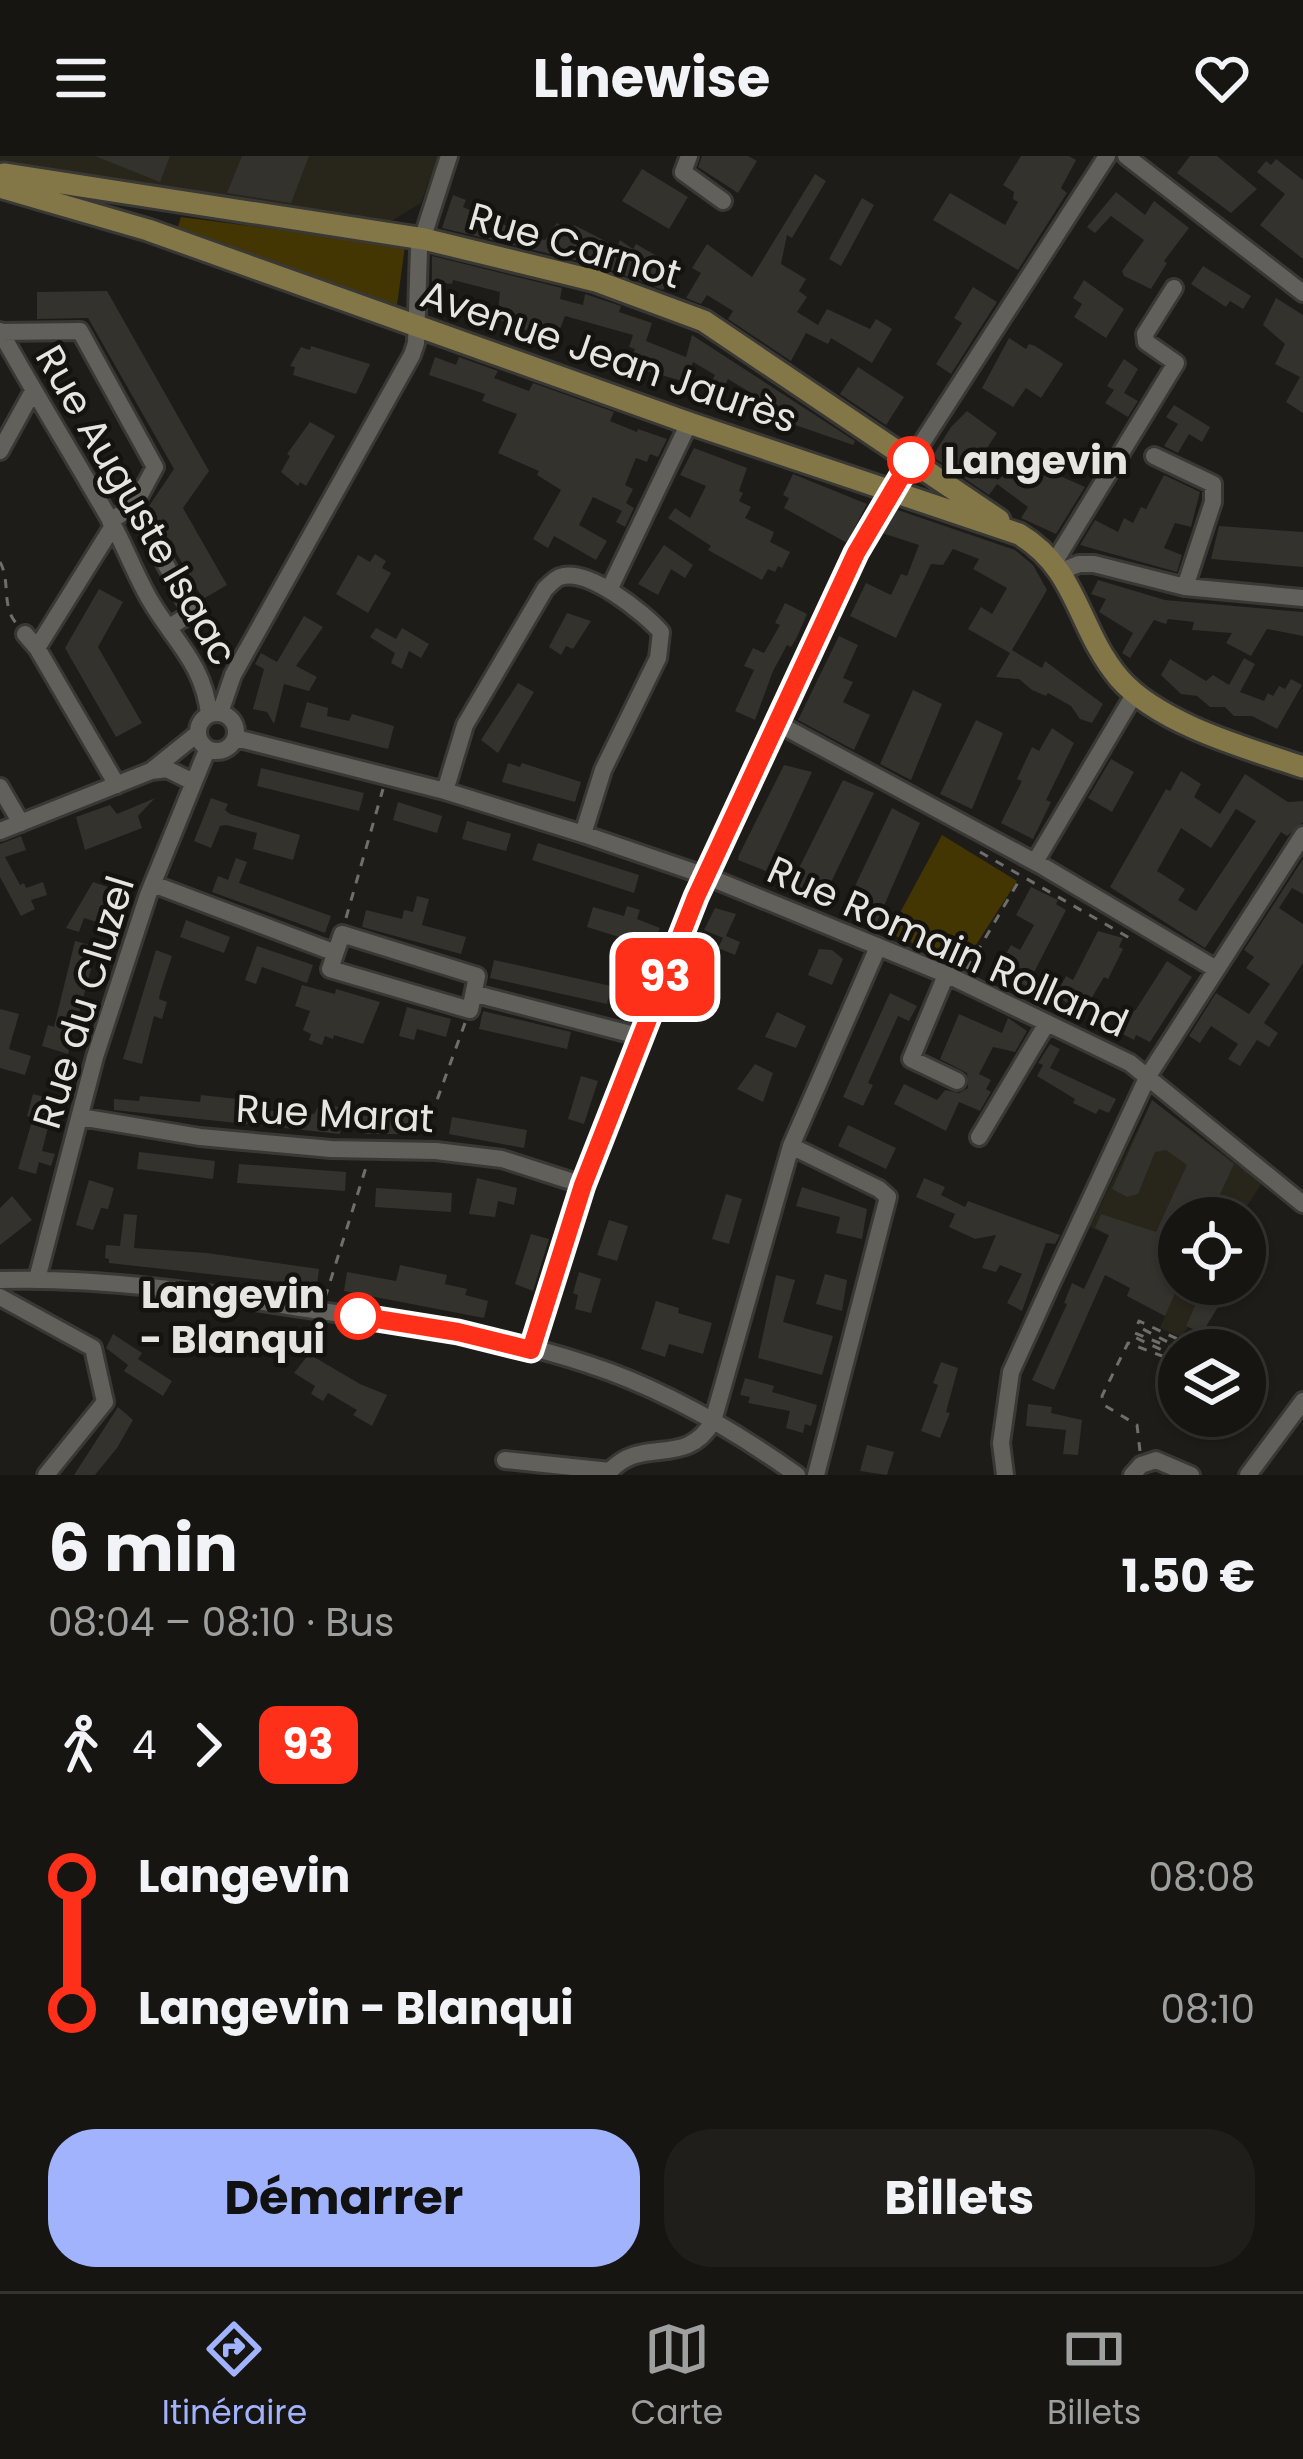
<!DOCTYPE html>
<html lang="fr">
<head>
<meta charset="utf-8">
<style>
	:root { --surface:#161512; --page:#1f1e1b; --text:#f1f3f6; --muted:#9e9f9f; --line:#353432; --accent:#a1b3fd }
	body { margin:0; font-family:Poppins,sans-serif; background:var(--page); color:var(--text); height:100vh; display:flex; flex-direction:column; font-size:45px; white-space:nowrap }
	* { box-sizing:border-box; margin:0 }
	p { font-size:39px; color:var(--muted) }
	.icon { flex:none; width:66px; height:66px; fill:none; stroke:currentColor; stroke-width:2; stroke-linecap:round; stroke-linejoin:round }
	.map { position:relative; height:1319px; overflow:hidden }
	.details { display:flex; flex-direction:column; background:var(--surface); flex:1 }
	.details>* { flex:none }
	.badge { padding:0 24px; border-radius:18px; font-size:42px; line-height:78px }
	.controls { position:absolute; left:1158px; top:1041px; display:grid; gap:24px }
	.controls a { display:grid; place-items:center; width:108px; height:108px; border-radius:50%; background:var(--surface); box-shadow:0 3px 9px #0004,0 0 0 3px var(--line); font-size:60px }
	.map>.badge { position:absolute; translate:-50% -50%; box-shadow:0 0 0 6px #fff }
	.legs { display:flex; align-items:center; gap:18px; height:132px; padding:0 48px; font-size:39px }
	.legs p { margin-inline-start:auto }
	.summary { display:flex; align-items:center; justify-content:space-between; height:204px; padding:0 48px }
	h1 { font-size:66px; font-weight:700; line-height:90px }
	.action { display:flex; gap:24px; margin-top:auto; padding:24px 48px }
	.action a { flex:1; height:138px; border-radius:48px; background:var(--accent); color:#111; font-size:48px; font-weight:700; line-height:138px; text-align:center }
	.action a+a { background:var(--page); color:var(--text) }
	ul { padding:0 48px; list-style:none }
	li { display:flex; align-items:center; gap:42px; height:132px; font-size:45px }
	li i { display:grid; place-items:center; width:18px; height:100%; margin:0 15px; background:currentColor }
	li i::after { content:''; width:30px; height:30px; margin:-15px; border:9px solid; border-radius:50%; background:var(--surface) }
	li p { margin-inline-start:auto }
	li:first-child i { background:linear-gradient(#0000 50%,currentColor 0) }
	li:last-child i { background:linear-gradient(currentColor 50%,#0000 0) }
	header { display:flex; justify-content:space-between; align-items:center; height:156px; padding:0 48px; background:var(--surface); font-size:54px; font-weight:700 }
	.tabs { display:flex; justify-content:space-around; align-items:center; height:168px; border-top:3px solid var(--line); background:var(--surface); font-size:33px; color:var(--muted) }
	.tabs a { display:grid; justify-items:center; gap:6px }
	.tabs .active { color:var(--accent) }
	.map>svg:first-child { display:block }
</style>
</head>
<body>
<header><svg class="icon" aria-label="menu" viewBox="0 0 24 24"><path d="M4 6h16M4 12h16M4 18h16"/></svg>Linewise<svg class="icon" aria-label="heart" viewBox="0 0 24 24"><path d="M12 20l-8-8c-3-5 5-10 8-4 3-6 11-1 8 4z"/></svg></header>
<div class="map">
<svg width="1303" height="1319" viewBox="0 0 1303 1319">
	<rect width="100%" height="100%" fill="#1d1c18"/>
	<path fill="#28251b" d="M0,0H438L421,47L390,66L11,13L0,9Z
		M1152,944L1262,1027L1239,1062H1179V1128H1232L1202,1177L1188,1171L1181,1181L1160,1172L1165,1160L1127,1140L1146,1097L1090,1071Z"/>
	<path fill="#433602" d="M181,61L405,90L397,149L177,74Z
		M942,679L1017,725L963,809L889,777Z"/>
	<path fill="#33322d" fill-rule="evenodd" d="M95,0H170L160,26Z
		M242,0H309L291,47L227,37Z
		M702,0H748L757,5L738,37L698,11Z
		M1021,0H1069L1076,4L1061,32L1067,37L1018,114L933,64L950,37L1005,69L1018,46L1013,43L1014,36L1003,29Z
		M1190,0H1217L1257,33L1231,57L1177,17Z
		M1276,3L1303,24V103L1260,69L1285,38L1257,16L1266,5L1271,9Z
		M642,13L688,41L669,73L622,45Z
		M815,18L826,25L792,82L787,79L781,108L806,123L799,135L807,141L797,156L818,169L827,153L870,173L876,163L892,173L872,207L831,182L828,188L806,177L791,205L728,163L733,155L707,139L701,148L686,142L701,117L692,112L707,88L752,121Z
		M1116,36L1145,59L1154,45L1189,72L1164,105L1167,107L1151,133L1124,120L1122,115L1144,84L1111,60L1095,77L1087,71Z
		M453,39L466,44L463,51L470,54L467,68L477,72L482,59L507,70L505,76L545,84L557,67L570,75L574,69L617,91L620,84L633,93L636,88L664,104L660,111L672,118L663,134L600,110L442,72Z
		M862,42L874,49L841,110L829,103Z
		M432,100L562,132L560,143L583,149L585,138L621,150L619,156L652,167L646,185L686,201L692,179L855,285L853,289L755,255L761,243L728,223L718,242L705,237L715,219L693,206L686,226L629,210L635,193L629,191L633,179L565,160L560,173L554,171L552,183L519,172L520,168L497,164L500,136L453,124L452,128L432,126Z
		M1203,110L1251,140L1243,153L1230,145L1226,151L1191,128Z
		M1084,124L1124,153L1106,182L1074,161L1082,148L1073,142Z
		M973,131L997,146L951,218L936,208L962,167L954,162Z
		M107,135L209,315L183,352L227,429L203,443L149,350L174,313L88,162L37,163V136Z
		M1276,142L1303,159V257L1286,246L1300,221L1275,208L1285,188L1263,169Z
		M1009,182L1026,193L1029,188L1035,190L1063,208L1041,242L1026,232L1013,251L982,232Z
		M311,190L370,208L356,238L293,219L295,211L290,210L301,191L310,194Z
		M435,201L456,209L459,201L498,215L494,222L529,235L533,227L614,256L610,265L637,276L638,273L667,283L658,301L650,298L647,306L636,302L625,329L633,333L626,347L634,352L625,371L616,366L622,355L593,341L579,369L607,385L596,404L554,380L548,392L533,383L561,334L537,319L539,315L498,297L517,258L482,245L485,238L429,219Z
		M1124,203L1138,213L1124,237L1138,245L1128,261L1105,247L1114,234L1107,230Z
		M858,211L904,241L886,269L840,238Z
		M1174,249L1210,271L1202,286L1189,278L1178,297L1164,290L1178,268L1166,261Z
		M967,255L997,277L979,304V311L998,324L1014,300L1020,304L1025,298L1035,304L1033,308L1085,331L1056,378L1021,362L1028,351L997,328L989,339L936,303L934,298L951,271Z
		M310,266L335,280L306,330L300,326L298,330L281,316L290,300L287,298Z
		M694,292L747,312L739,335L743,337L739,345L751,351L745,362L774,376L770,386L790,396L782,412L778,410L775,416L768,413L762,424L708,394L711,390L668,362L675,352L690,362L706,330L680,319Z
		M793,318L867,348L847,387L784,352L789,342L783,339Z
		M1164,319L1200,336L1191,371L1175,367L1164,392L1182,399L1177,416L1080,389L1095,364L1118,376L1124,362L1133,367L1141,351L1146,353Z
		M895,353L1015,394L1033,409L1047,434L1012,494L1042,512L1045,505L1103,548L1092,567L1080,563L1071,550L1048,537L1046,540L1032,534L1019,523L996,521L1010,497L968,473L981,451L992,458L1007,432L973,413L979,403L953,393L943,409L931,408L896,482L850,460L866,427L891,439L901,418L907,420L919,389L882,377Z
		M1219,370L1303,376V411L1211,403Z
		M664,389L693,409L685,422L671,413L658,439L638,428Z
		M375,398L386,405L382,412L391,417L368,457L336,438L358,399L370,406Z
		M1098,424L1165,444L1303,456V480L1267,473L1251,500L1226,487L1232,477L1192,474L1194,466L1168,463L1166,468L1154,464L1130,502L1122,497L1133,477L1099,456L1106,443L1091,438Z
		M99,433L123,446L98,491L142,567L116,581L65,492Z
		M785,447L807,458L797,481L791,491L787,489L773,515L755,564L735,555L754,514L744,510L753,492L764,497L780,469L775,467Z
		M567,457L591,465L573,493L566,490L561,499L549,491Z
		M304,460L323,471L296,510L317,521L309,535L284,528L274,568L267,556L253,553L264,513L255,508L261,497L277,506Z
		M376,472L396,483L402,472L429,488L421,502L409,495L402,513L391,507L395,497L370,481Z
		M839,480L858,489L843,522L853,526L843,546L870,559L854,594L798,564Z
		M1244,502L1255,508L1240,536L1264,545L1268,537L1273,540L1279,530L1285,533L1291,523L1302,529L1277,573L1252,560H1234L1225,551H1210L1197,540L1181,538L1161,519L1170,503L1206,525L1213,519L1229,529Z
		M518,527L534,536L498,597L481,584Z
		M913,534L942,548L911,624L880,608Z
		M307,546L328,552L327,560L349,565L352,558L394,570L388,593L300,571Z
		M976,564L1003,577L972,653L940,638Z
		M1052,572L1074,587L1046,644L1051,646L1033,683L1001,667L1022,625L1017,623L1032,591L1039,595Z
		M1111,603L1134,616L1112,656L1088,642Z
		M508,607L520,611L522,607L581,626L575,646L502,626Z
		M784,609L812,616L766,715L738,704L739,699Z
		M261,612L364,637L359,655L257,630Z
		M1181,615L1201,628L1194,641L1220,658L1245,618L1288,646L1303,645V666L1287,680L1281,676L1205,792L1110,731L1166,633L1170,635ZM1236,653L1256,665L1196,755L1178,744L1185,733L1157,715L1181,672L1211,692Z
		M843,624L874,637L823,743L791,728Z
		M155,642L138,660L142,672L85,694L76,661L110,649L117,658Z
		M211,642L228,648L225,654L230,658L300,679L293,704L253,693L257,677L226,669L220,670L211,692L194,685Z
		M398,646L442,660L437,677L393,664Z
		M892,652L920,667L876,768L845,751Z
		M467,665L511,678L506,695L462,683Z
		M21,680L26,694L5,701L20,729L24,727L26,732L43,726L47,739L31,744L35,753L21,760L0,721V688Z
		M538,687L639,719L634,737L532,704Z
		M236,702L247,706L239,727L331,760L325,777L212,736L218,720L228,724Z
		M1303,703V738L1292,732L1279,752L1303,768V807L1264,867L1278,877L1269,891L1257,884L1240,910L1228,903L1238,888L1211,870L1200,887L1189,880L1216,837L1249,858L1270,828L1246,812L1254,801L1244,794Z
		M93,726L111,732L100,767L84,762L79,776L66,772Z
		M1031,731L1058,744L1056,748L1066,754L1027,830L1000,819L1003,813L999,810L1011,789L1020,794L1034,769L1016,759Z
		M417,740L429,743L422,769L466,781L461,798L362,771L366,754L402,763L404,754L413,756Z
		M627,750L640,754L637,763L660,772L638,824L622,817L635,786L587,771L593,751L624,760Z
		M715,752L736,758L726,780L740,786L735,799L718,792L723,782L704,774Z
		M186,764L230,781L224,797L180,781Z
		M1098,775L1123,782L1119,791L1123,793L1108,823L1104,821L1082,858L1056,839L1066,820L1073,824Z
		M75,785L97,791L68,898L42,890L48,869L54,871Z
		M257,790L313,809L307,827L262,811L256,828L245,824Z
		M819,793L832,794L843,803L832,829L808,819Z
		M156,794L172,800L160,837L159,843L167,846L162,863L154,860L142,908L123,903Z
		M494,804L611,830L607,848L490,822Z
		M693,804L714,812L701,844L680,836Z
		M1167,805L1192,821L1150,886L1136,879L1134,884L1117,875L1128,852L1135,855Z
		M302,829L335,838L336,833L380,846L363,888L334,879L333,883L325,880L322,889L309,884L311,878L303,874L310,855L295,850Z
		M890,837L917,850L909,865L898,860L868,927L873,929L863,950L843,941Z
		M407,851L451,863L446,881L417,873L414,884L399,880Z
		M0,853L19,858L9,893L31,900L25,919L0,912Z
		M483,855L571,876L567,893L479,873Z
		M777,856L806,870L796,892L765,881Z
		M959,858L1002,877L1008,862L1027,875L1015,896L993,891L979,918L991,924L986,933L991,936L980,955L959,946L946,975L894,948L904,928L937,944L945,934L959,937L968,932L967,917L940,903Z
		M1050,888L1060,893L1050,912L1116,943L1109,957L1099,953L1096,958L1073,947L1075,943L1037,920L1043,909L1038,907Z
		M755,908L773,917L763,946L737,933Z
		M581,920L598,925L584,968L568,963Z
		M33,938L52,943L49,951L53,952L42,995L55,998L51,1010L39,1006L36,1018L18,1013L33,962L27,960Z
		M201,939L247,944L246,953L314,958L319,949L342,951L340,978L114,954V943L139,945L140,940L200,946Z
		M1152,944L1234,1008L1209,1062H1179V1128L1165,1160L1127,1140L1130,1132L1105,1119L1054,1234L1032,1224L1067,1148L1064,1147L1072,1127L1084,1133L1109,1079L1095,1072L1101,1058L1156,1076L1187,1009L1166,994L1155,996L1138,1038L1127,1041L1112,1033Z
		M363,960H409V978H363Z
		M452,961L527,974L524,992L449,978Z
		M848,969L896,992L886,1013L838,990Z
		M139,996L215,1005L213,1023L137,1013Z
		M239,1008L346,1016L345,1035L237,1027Z
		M477,1022L517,1032L514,1049L498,1045L495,1061L469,1058Z
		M924,1022L945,1031L941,1039L965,1051L968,1045L1060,1079L1055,1088L1046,1087L1022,1155L1007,1147L1022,1118L1000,1109L996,1116L982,1112L996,1079L975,1083L949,1071L955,1058L916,1041Z
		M89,1024L114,1032L108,1053L101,1052L93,1074L76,1069Z
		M802,1031L867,1053L862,1083L836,1077L840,1061L796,1050Z
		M376,1032L452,1037L451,1056L375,1051Z
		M726,1038L742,1043L729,1088L712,1083Z
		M12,1040L32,1064L0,1089V1052Z
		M124,1058L137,1059L134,1092L207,1097L319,1113L317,1130L109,1107V1103L105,1102L106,1089L120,1090Z
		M609,1064L628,1070L617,1105L597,1099Z
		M531,1078L549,1083L533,1135L515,1128Z
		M400,1109L447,1119L445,1128L467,1133L465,1139L488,1145L484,1162L344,1135L347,1116L396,1125Z
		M579,1116L601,1123L591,1157L575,1153L578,1139L573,1137Z
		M825,1118L847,1124L842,1155L816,1148Z
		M776,1119L795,1124L783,1166L833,1180L822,1219L758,1202Z
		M1205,1128H1232L1202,1177L1186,1170Z
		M656,1145L679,1152L678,1157L712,1167L703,1198L669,1188L665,1201L641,1193Z
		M113,1178L142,1197L138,1203L172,1225L163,1240L124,1215L128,1209L106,1192Z
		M309,1198L360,1228L387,1239L372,1270L353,1259L357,1254L328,1237L323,1245L311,1238L315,1230L294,1217Z
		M941,1206L958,1212L946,1256L950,1257L940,1282L921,1275L938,1229L933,1227Z
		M745,1222L774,1230L772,1236L817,1249L811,1270L805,1268L803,1277L786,1272L790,1255L748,1247L750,1241L740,1239Z
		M1028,1248L1052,1251L1051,1257L1082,1264L1078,1299L1063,1298L1066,1274L1026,1270Z
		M118,1251L133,1264L117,1292L95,1319H74Z
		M867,1289L894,1296L887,1319L860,1315Z"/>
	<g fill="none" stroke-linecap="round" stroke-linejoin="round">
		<defs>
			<path id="minor" d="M689,0L683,16L723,45
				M1126,0L1303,137
				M0,175C36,240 76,304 113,369C126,393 136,420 150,444C173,484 204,508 209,558
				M0,176L80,175L155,311L134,350L110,365
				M0,295L33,235
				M1154,300L1213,328V346L1185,431
				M134,350L192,457L171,470
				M1055,405L1176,207L1146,186L1145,178L1174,132
				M1061,415L1079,408H1094L1185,431L1303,442
				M609,434L689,267
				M25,478L37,492L117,629
				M37,492L113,370
				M198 576a19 19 0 1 1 38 0a19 19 0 1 1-38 0Z
				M220,557L233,519L412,199L416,187L419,93L449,0
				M777,567L1044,711L1216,813
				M236,582L445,635L583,678L706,720L950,820L1130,907L1303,1048
				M151,615L197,578
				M0,631L21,667
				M445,635L465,569L545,433C548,430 556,422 560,421C588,411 644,457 661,476L658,502L603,614L583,678
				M0,675L151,615L167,613L193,626
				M1035,706L1135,537
				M153,728L333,796
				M342,778L477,820L470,854L330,813Z
				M946,819L911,903L957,925
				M476,838L642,881
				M80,961L200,981L331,993L436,995L502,1003L583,1029
				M979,981L1047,867
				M791,990L879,1033L888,1041L816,1319
				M37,1123L95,901L148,739L207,594
				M0,1124C100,1121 201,1136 300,1152C396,1166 495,1177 587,1208C662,1232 734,1274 797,1319
				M0,1141L93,1192L105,1246L46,1319
				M531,1194L583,1029L696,741L856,397L891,335L1107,0
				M505,1304L610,1315C643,1279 686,1313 713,1265L791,990L878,791
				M1005,1319L1001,1287L1011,1216L1051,1128L1148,920L1303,679
				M1132,1319L1141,1309L1156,1304L1191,1319
				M1248,1319L1303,1245"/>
			<path id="major" d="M4,18L424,83L596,125L704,165L999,364
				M0,31L148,74L689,267L1019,378C1078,413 1077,472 1119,522C1159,568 1246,592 1303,611"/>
		</defs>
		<use href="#minor" stroke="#393835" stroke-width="22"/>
		<use href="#major" stroke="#393835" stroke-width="27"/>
		<path stroke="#6f6e6a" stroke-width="3" stroke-dasharray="9 9" stroke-linecap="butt" d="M0,406C11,426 1,449 16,467
			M980,696L1133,784
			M346,762L383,633
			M967,813L1020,723
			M425,977L465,867
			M325,1142L367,1008
			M1183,1194L1137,1170L1139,1165L1188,1188L1193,1176
			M1177,1201L1132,1180L1135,1177L1179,1195
			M1140,1295L1137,1269L1104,1249L1102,1240L1128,1187L1178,1206L1179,1202"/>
		<use href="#minor" stroke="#61605b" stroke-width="16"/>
		<use href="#major" stroke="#847747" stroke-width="21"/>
	</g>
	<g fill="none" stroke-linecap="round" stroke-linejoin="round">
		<defs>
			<path id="line-1" d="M358,1160L458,1176L531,1194L583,1029L696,741L856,397L911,304"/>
		</defs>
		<use href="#line-1" stroke="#fff" stroke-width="27"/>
		<use href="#line-1" stroke="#ff301a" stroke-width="18"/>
	</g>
	<g fill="#fff" stroke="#ff301a" stroke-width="6">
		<circle cx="911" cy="304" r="21"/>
		<circle cx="358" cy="1160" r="21"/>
	</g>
	<g text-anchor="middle" stroke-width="9" stroke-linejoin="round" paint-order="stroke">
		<g font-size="39" fill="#e6e5e2" stroke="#14130f">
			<text transform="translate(575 89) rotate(16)" y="14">Rue Carnot</text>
			<text transform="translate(609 200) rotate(19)" y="14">Avenue Jean Jaurès</text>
			<text transform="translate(137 349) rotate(60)" y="14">Rue Auguste Isaac</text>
			<text transform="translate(948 790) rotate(24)" y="14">Rue Romain Rolland</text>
			<text transform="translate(83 846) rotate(-73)" y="14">Rue du Cluzel</text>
			<text transform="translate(335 957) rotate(3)" y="14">Rue Marat</text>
		</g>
		<g font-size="39" font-weight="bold" fill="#e6e5e2" stroke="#14130f" text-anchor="start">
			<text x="944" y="318">Langevin</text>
			<text x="325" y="1152" text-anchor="end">Langevin<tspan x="325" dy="45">- Blanqui</tspan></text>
		</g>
	</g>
</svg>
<div class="controls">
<a><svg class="icon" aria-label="locate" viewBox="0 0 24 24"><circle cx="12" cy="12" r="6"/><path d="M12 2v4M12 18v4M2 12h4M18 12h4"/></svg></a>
<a><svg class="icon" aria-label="layers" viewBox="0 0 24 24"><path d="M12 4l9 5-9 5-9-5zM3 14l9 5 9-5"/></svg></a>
</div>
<b class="badge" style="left:665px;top:821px;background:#ff301a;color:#fff">93</b>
</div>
<section class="details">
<div class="summary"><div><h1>6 min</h1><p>08:04 – 08:10 · Bus</p></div><b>1.50 €</b></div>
<div class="legs"><svg class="icon" aria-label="walk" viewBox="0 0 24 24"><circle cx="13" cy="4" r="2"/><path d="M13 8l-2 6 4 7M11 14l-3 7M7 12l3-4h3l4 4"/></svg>4<svg class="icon" aria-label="forward" viewBox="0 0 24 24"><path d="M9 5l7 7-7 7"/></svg><b class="badge" style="background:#ff301a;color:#fff">93</b></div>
<ul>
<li><i style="color:#ff301a"></i><b>Langevin</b><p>08:08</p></li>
<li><i style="color:#ff301a"></i><b>Langevin - Blanqui</b><p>08:10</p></li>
</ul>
<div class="action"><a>Démarrer</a><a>Billets</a></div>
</section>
<nav class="tabs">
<a class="active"><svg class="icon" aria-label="directions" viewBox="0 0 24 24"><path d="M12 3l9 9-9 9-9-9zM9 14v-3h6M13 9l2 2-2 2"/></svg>Itinéraire</a>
<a><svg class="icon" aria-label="map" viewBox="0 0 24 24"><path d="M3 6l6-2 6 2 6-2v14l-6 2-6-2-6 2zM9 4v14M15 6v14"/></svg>Carte</a>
<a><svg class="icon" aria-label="tickets" viewBox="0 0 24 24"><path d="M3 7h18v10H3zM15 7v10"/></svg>Billets</a>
</nav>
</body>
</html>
